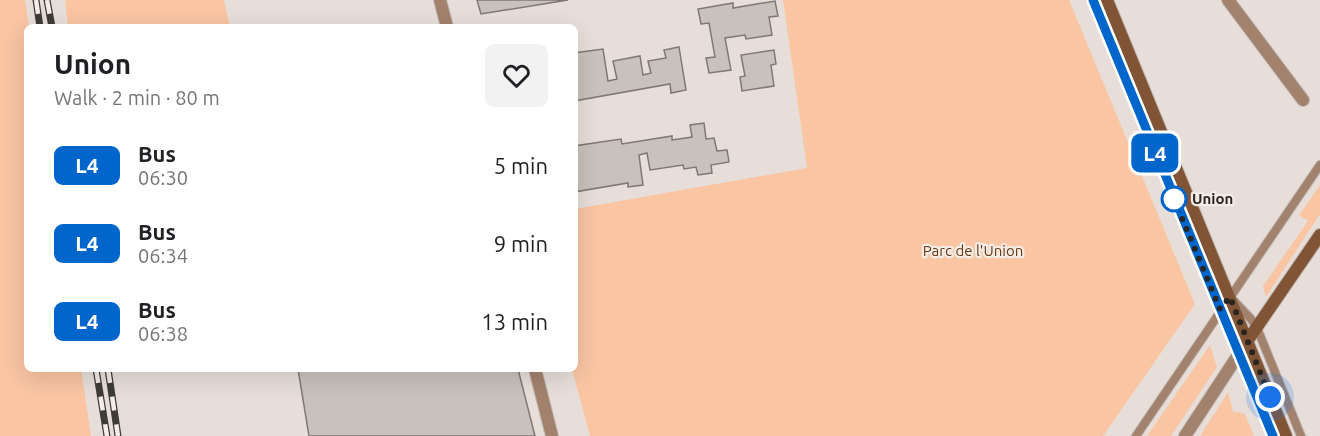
<!DOCTYPE html>
<html lang="en">
<head>
<meta charset="utf-8">
<style>
	:root { --surface:#fff; --page:#f2f2f2; --text:#202124; --muted:#757577 }
	body { margin:0; font-family:Ubuntu,sans-serif; background:var(--page); color:var(--text); height:100vh; display:flex; flex-direction:column; font-size:22px; white-space:nowrap }
	* { box-sizing:border-box; margin:0 }
	p { font-size:20px; color:var(--muted) }
	.icon { flex:none; width:33px; height:33px; fill:none; stroke:currentColor; stroke-width:2; stroke-linecap:round; stroke-linejoin:round }
	.map { position:relative; flex:1; overflow:hidden }
	.side { position:absolute; left:24px; top:24px; width:554px; height:348px; display:flex; flex-direction:column; background:var(--surface); border-radius:9px; box-shadow:0 6px 24px #0002 }
	.side>* { flex:none }
	.badge { padding:0 12px; border-radius:9px; font-size:21px; line-height:39px }
	.you { position:absolute; width:30px; height:30px; margin:-15px; border:4px solid #fff; border-radius:50%; background:#1a73e8; box-shadow:0 0 0 9px #1a73e833 }
	.map>.badge { position:absolute; translate:-50% -50%; box-shadow:0 0 0 3px #fff }
	.round { display:grid; place-items:center; flex:none; width:63px; height:63px; border-radius:9px; background:var(--page) }
	.headline { display:flex; align-items:center; justify-content:space-between; height:102px; padding:0 30px }
	h1 { font-size:28px; font-weight:600; line-height:45px }
	ul { padding:0; list-style:none }
	li { display:flex; align-items:center; gap:18px; height:78px; padding:0 30px }
	li div { flex:1 }
	li b { display:block; font-size:22px }
	li em { font-style:normal }
	li .badge { min-width:66px; font-weight:700; text-align:center }
	.map>svg:first-child { display:block }
</style>
</head>
<body>
<div class="map">
<svg width="1320" height="436" viewBox="0 0 1320 436">
	<rect width="100%" height="100%" fill="#e7ded9"/>
	<path fill="#f9c5a3" d="M0,0H25L29,27L27,369H81L91,436H0Z
		M65,0H224L230,27H68Z
		M783,0H1069L1195,304L1103,436H590L572,369H574L575,209L807,168Z
		M1320,185V214L1266,297L1263,286L1308,221L1299,215Z
		M1210,345L1217,367L1171,436H1147Z
		M1228,392L1233,411L1245,414L1254,436H1200Z"/>
	<path fill="#c9c1bc" stroke="#7f7873" stroke-width="1.5" d="M477,0H568L481,14Z
		M775,1L778,16L769,17L772,35L746,39L745,35L725,38L731,70L709,73L706,58L715,57L709,23L701,24L698,9L733,3V8Z
		M679,47L686,90L671,93L670,84L574,101V53L603,49L608,81L617,79L613,61L640,56L643,75L651,73L648,61L666,58L664,50Z
		M774,50L776,64L771,65L774,86L742,91L740,77L745,76L741,55Z
		M704,123L706,139L714,138L717,151L727,150L729,162L711,165L712,173L698,175L696,167L684,169L683,165L650,170L647,153L639,155L643,185L628,187V183L574,192V146L621,139L622,144L672,136V140L692,137L690,125Z
		M298,369H518L535,436H309Z"/>
	<g fill="none" stroke-linecap="round" stroke-linejoin="round">
		<defs>
			<path id="lane" d="M1093,0L1273,436
				M1232,299L1251,319L1257,328L1301,436
				M1136,436L1320,165"/>
			<path id="street" d="M440,0L447,27
				M1228,0L1303,100
				M535,369L552,436
				M1185,436L1248,340"/>
			<path id="secondary" d="M1107,0L1286,436
				M1248,340L1320,235"/>
		</defs>
		<use href="#lane" stroke="#c1b9b5" stroke-width="10"/>
		<use href="#street" stroke="#c1b9b5" stroke-width="14"/>
		<use href="#secondary" stroke="#c1b9b5" stroke-width="14"/>
		<use href="#lane" stroke="#a2826d" stroke-width="8"/>
		<use href="#street" stroke="#a2826d" stroke-width="12"/>
		<use href="#secondary" stroke="#815435" stroke-width="12"/>
		<defs>
			<path id="rail" d="M36,0L40,27
				M47,0L52,27
				M96,369L107,436
				M108,369L118,436"/>
		</defs>
		<use href="#rail" stroke="#3e3b38" stroke-width="7"/>
		<use href="#rail" stroke="#f4ece6" stroke-width="4.5" stroke-dasharray="14" stroke-linecap="butt"/>
	</g>
	<g fill="none" stroke-linecap="round" stroke-linejoin="round">
		<defs>
			<path id="line" d="M1093,0L1273,436"/>
		</defs>
		<use href="#line" stroke="#fff" stroke-width="14"/>
		<use href="#line" stroke="#06c" stroke-width="9"/>
		<path stroke="#282523" stroke-width="6" stroke-dasharray="0 10.8" d="M1174,199L1220,309L1230,297L1270,397"/>
	</g>
	<circle fill="#fff" stroke="#06c" stroke-width="3" cx="1174" cy="199" r="12"/>
	<g text-anchor="middle" stroke-width="4.5" stroke-linejoin="round" paint-order="stroke">
		<g font-size="15" font-weight="bold" fill="#282523" stroke="#f4ece6" text-anchor="start">
			<text x="1192" y="204">Union</text>
		</g>
		<g font-size="15" fill="#693812" stroke="#f4ece6">
			<text x="973" y="256">Parc de l'Union</text>
		</g>
	</g>
</svg>
<div class="you" style="left:1270px;top:397px"></div>
<b class="badge" style="left:1155px;top:153px;background:#06c;color:#fff">L4</b>
<section class="side">
<div class="headline"><div><h1>Union</h1><p>Walk · 2 min · 80 m</p></div><a class="round"><svg class="icon" aria-label="heart" viewBox="0 0 24 24"><path d="M12 20l-8-8c-3-5 5-10 8-4 3-6 11-1 8 4z"/></svg></a></div>
<ul>
<li><span class="badge" style="background:#06c;color:#fff">L4</span><div><b>Bus</b><p>06:30</p></div><em>5 min</em></li>
<li><span class="badge" style="background:#06c;color:#fff">L4</span><div><b>Bus</b><p>06:34</p></div><em>9 min</em></li>
<li><span class="badge" style="background:#06c;color:#fff">L4</span><div><b>Bus</b><p>06:38</p></div><em>13 min</em></li>
</ul>
</section>
</div>
</body>
</html>
